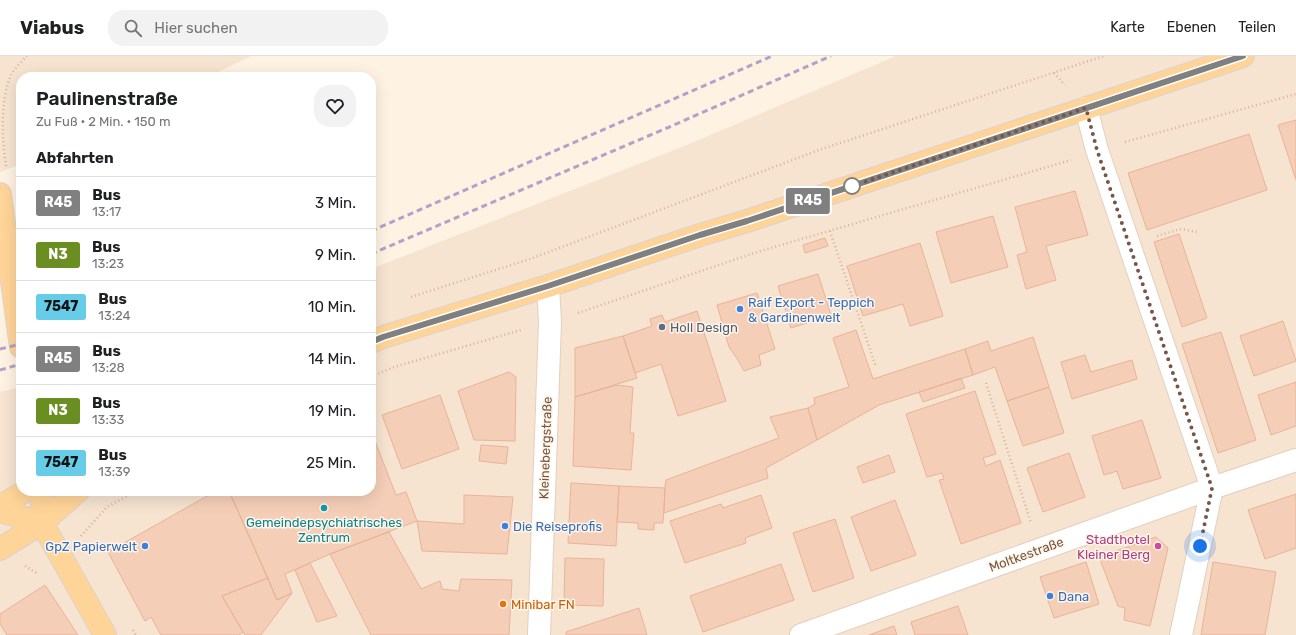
<!DOCTYPE html>
<html lang="de">
<head>
<meta charset="utf-8">
<style>
	:root { --surface:#fff; --page:#f2f2f2; --text:#202124; --muted:#757577; --line:#e0e0e0 }
	body { margin:0; font-family:Rubik,sans-serif; background:var(--page); color:var(--text); height:100vh; display:flex; flex-direction:column; font-size:15px; white-space:nowrap }
	* { box-sizing:border-box; margin:0 }
	p { font-size:13px; color:var(--muted) }
	.icon { flex:none; width:22px; height:22px; fill:none; stroke:currentColor; stroke-width:2; stroke-linecap:round; stroke-linejoin:round }
	.map { position:relative; flex:1; overflow:hidden }
	.panel { position:absolute; left:16px; top:16px; width:360px; height:424px; display:flex; flex-direction:column; background:var(--surface); border-radius:16px; box-shadow:0 4px 16px #0002 }
	.panel>* { flex:none }
	.badge { padding:0 8px; border-radius:3px; font-size:14px; line-height:26px }
	.you { position:absolute; width:20px; height:20px; margin:-10px; border:3px solid #fff; border-radius:50%; background:#1a73e8; box-shadow:0 0 0 6px #1a73e833 }
	.map>.badge { position:absolute; translate:-50% -50%; box-shadow:0 0 0 2px #fff }
	h2 { padding:0 20px; font-size:15px; line-height:36px }
	.round { display:grid; place-items:center; flex:none; width:42px; height:42px; border-radius:16px; background:var(--page) }
	.head { display:flex; align-items:center; justify-content:space-between; height:68px; padding:0 20px }
	h1 { font-size:19px; font-weight:600; line-height:30px }
	ul { padding:0; list-style:none }
	li { display:flex; align-items:center; gap:12px; height:52px; padding:0 20px; border-top:1px solid var(--line) }
	li div { flex:1 }
	li b { display:block; font-size:15px }
	li em { font-style:normal }
	li .badge { min-width:44px; font-weight:700; text-align:center }
	header { display:flex; align-items:center; gap:24px; box-sizing:border-box; height:56px; padding:0 20px; background:var(--surface); border-bottom:1px solid var(--line) }
	header strong { font-size:19px }
	nav { display:flex; gap:22px; margin-inline-start:auto; font-size:14px }
	.search { width:280px; height:36px; background:var(--page); display:flex; align-items:center; gap:10px; box-sizing:border-box; padding:0 14px; border-radius:16px; color:var(--muted); font-size:15px }
	.map>svg:first-child { display:block }
</style>
</head>
<body>
<header>
<strong>Viabus</strong>
<div class="search"><svg class="icon" aria-label="search" viewBox="0 0 24 24"><circle cx="10" cy="10" r="6"/><path d="M15 15l6 6"/></svg>Hier suchen</div>
<nav><a>Karte</a><a>Ebenen</a><a>Teilen</a></nav>
</header>
<div class="map">
<svg width="1296" height="579" viewBox="0 0 1296 579">
	<rect width="100%" height="100%" fill="#fef2e2"/>
	<path fill="#f6e3d0" d="M0,0H251L208,21H21V108L0,116Z
		M896,0H1296V579H0V336L21,331V435H371V213L687,89Z"/>
	<path fill="#f5ceb8" stroke="#e9b397" d="M1296,64V124L1278,69Z
		M1249,78L1267,134L1147,174L1128,117Z
		M1075,135L1088,179L1046,190L1056,224L1026,233L1017,199L1027,196L1015,151Z
		M993,160L1008,211L951,227L936,176Z
		M1179,178L1207,262L1182,271L1154,186Z
		M825,182L828,190L805,197L803,189Z
		M920,187L943,260L910,270L903,248L863,260L847,210Z
		M818,218L831,259L791,272L778,230Z
		M757,237L775,293L759,299L761,309L744,315L738,304L729,291L717,249Z
		M697,255L726,345L678,360L661,308L635,317L623,280L652,270L650,263L662,259L665,266Z
		M1283,265L1296,305L1254,320L1240,280Z
		M856,274L873,323L965,293L973,319L879,349L817,384L808,352L815,348L814,342L849,331L833,282Z
		M1221,276L1256,384L1218,397L1182,288Z
		M623,280L637,322L575,341V292Z
		M1033,281L1049,331L1007,345L995,311L973,319L965,293L988,285L991,295Z
		M1085,299L1091,316L1132,304L1137,323L1072,343L1061,306Z
		M509,316L516,321L515,385L474,384L458,335Z
		M961,322L965,332L923,346L919,336Z
		M1296,326V370L1271,379L1258,339Z
		M617,329L633,331L630,377H634L631,414L573,410L575,341Z
		M1049,331L1064,377L1023,390L1007,345Z
		M975,335L996,398L983,402L986,410L1000,404L1021,467L961,488L939,424L944,423L942,417L927,421L906,358Z
		M440,339L459,393L402,413L382,359Z
		M808,352L817,384L766,412L768,422L664,457L665,432L666,424L779,382L770,361Z
		M1142,364L1161,422L1123,433L1117,415L1104,419L1092,380Z
		M371,375L396,439L406,436L417,465L330,498L285,518L292,537L277,544L229,435H371Z
		M481,389L508,391L506,408L479,405Z
		M1069,397L1085,441L1043,456L1027,412Z
		M889,399L895,416L863,427L857,411Z
		M571,427L619,430L616,490L568,487Z
		M619,430L665,432L663,467H654V474L638,473V467L617,466Z
		M216,435H229L268,522L222,540L243,576L239,579H161L151,561L145,565L108,496Z
		M1296,438V492L1265,503L1248,454Z
		M464,439L513,441L507,498L422,495L417,465L464,468Z
		M761,439L772,472L745,482L746,487L685,507L670,465L721,448L723,452Z
		M895,444L916,499L871,515L851,461Z
		M835,463L854,522L813,536L793,477Z
		M389,476L421,533L440,525L442,533L459,535L461,523L512,524L509,579H371L330,498Z
		M1156,481L1168,492L1150,570L1124,564L1125,552L1118,550L1099,501Z
		M565,502L604,503L603,550L564,549Z
		M1086,506L1099,548L1054,562L1040,521Z
		M1213,506L1276,516L1265,579H1201Z
		M310,507L337,560L317,566L295,514Z
		M781,508L794,544L703,576L690,540Z
		M268,522L277,544L292,537L261,579H245L222,540Z
		M45,529L78,579H7L0,568V558Z
		M958,550L968,579H915L911,566Z
		M639,552L647,579H566V576Z
		M894,570L897,579H869Z"/>
	<g fill="none" stroke-linecap="round" stroke-linejoin="round">
		<defs>
			<path id="minor" d="M1086,52L1097,94L1212,432L1181,579
				M539,579L550,266L548,230
				M801,579L1212,432L1296,404"/>
			<path id="major" d="M0,138L21,291
				M371,286L383,281L548,230L700,179L747,165L1243,0
				M42,435V467L105,579
				M0,451L25,435
				M0,455L42,467
				M0,493L42,467L78,435"/>
		</defs>
		<use href="#minor" stroke="#e5cfbf" stroke-width="24"/>
		<use href="#major" stroke="#dcd3cf" stroke-width="24"/>
		<path stroke="#dab19b" stroke-width="2.5" stroke-dasharray="1 3" stroke-linecap="butt" d="M1054,17L1065,29
			M1125,86L1296,38
			M6,110C2,83 0,44 11,19C15,12 22,5 27,0
			M830,175L876,311
			M1157,180L1181,173L1197,176
			M411,241L530,203L819,94L1104,0
			M578,257L754,197L1071,104
			M371,321L391,312L521,274
			M986,327L1031,467
			M81,480L107,451L136,435
			M25,510L38,518
			M133,574L136,579"/>
		<use href="#minor" stroke="#fff" stroke-width="22"/>
		<use href="#major" stroke="#ffd498" stroke-width="22"/>
		<path stroke="#b4a0c8" stroke-width="3" stroke-dasharray="6 4" stroke-linecap="butt" d="M371,175L772,0
			M371,198L667,72L831,0
			M0,293L21,288
			M0,314L21,308"/>
	</g>
	<g fill="none" stroke-linecap="round" stroke-linejoin="round">
		<defs>
			<path id="line" d="M371,286L383,281L548,230L700,179L747,165L1243,0"/>
		</defs>
		<use href="#line" stroke="#fff" stroke-width="9"/>
		<use href="#line" stroke="#808080" stroke-width="6"/>
		<path stroke="#775646" stroke-width="4" stroke-dasharray="0 7.2" d="M852,130L1086,52L1097,94L1212,432L1200,490"/>
	</g>
	<circle fill="#fff" stroke="#808080" stroke-width="2" cx="852" cy="130" r="8"/>
	<g fill="#3f7fe0" stroke="#fff6ea" stroke-width="1.5">
		<circle cx="740" cy="253" r="4"/>
		<circle cx="505" cy="470" r="4"/>
		<circle cx="145" cy="490" r="4"/>
		<circle cx="1050" cy="540" r="4"/>
	</g>
	<circle fill="#5c6f8a" stroke="#fff6ea" stroke-width="1.5" cx="662" cy="271" r="4"/>
	<circle fill="#0f9aa8" stroke="#fff6ea" stroke-width="1.5" cx="324" cy="452" r="4"/>
	<circle fill="#d1479c" stroke="#fff6ea" stroke-width="1.5" cx="1158" cy="490" r="4"/>
	<circle fill="#e8710a" stroke="#fff6ea" stroke-width="1.5" cx="503" cy="548" r="4"/>
	<g text-anchor="middle" stroke-width="3" stroke-linejoin="round" paint-order="stroke">
		<g font-size="13" fill="#366cbe" stroke="#fff6ea" text-anchor="start">
			<text x="748" y="251">Raif Export - Teppich<tspan x="748" dy="15">&amp; Gardinenwelt</tspan></text>
			<text x="513" y="475">Die Reiseprofis</text>
			<text x="137" y="495" text-anchor="end">GpZ Papierwelt</text>
			<text x="1058" y="545">Dana</text>
		</g>
		<g font-size="13" fill="#4e5e75" stroke="#fff6ea" text-anchor="start">
			<text x="670" y="276">Holl Design</text>
		</g>
		<g font-size="13" fill="#775646" stroke="#fff6ea">
			<text transform="translate(545 392) rotate(-88)" y="5">Kleinebergstraße</text>
			<text transform="translate(1026 498) rotate(-20)" y="5">Moltkestraße</text>
		</g>
		<g font-size="13" fill="#0d838f" stroke="#fff6ea">
			<text x="324" y="471">Gemeindepsychiatrisches<tspan x="324" dy="15">Zentrum</tspan></text>
		</g>
		<g font-size="13" fill="#b23c85" stroke="#fff6ea" text-anchor="end">
			<text x="1150" y="488">Stadthotel<tspan x="1150" dy="15">Kleiner Berg</tspan></text>
		</g>
		<g font-size="13" fill="#c56008" stroke="#fff6ea" text-anchor="start">
			<text x="511" y="553">Minibar FN</text>
		</g>
	</g>
</svg>
<div class="you" style="left:1200px;top:490px"></div>
<b class="badge" style="left:808px;top:145px;background:#808080;color:#fff">R45</b>
<section class="panel">
<div class="head"><div><h1>Paulinenstraße</h1><p>Zu Fuß · 2 Min. · 150 m</p></div><a class="round"><svg class="icon" aria-label="heart" viewBox="0 0 24 24"><path d="M12 20l-8-8c-3-5 5-10 8-4 3-6 11-1 8 4z"/></svg></a></div>
<h2>Abfahrten</h2>
<ul>
<li><span class="badge" style="background:#808080;color:#fff">R45</span><div><b>Bus</b><p>13:17</p></div><em>3 Min.</em></li>
<li><span class="badge" style="background:#6b8e23;color:#fff">N3</span><div><b>Bus</b><p>13:23</p></div><em>9 Min.</em></li>
<li><span class="badge" style="background:#66cce8;color:#111">7547</span><div><b>Bus</b><p>13:24</p></div><em>10 Min.</em></li>
<li><span class="badge" style="background:#808080;color:#fff">R45</span><div><b>Bus</b><p>13:28</p></div><em>14 Min.</em></li>
<li><span class="badge" style="background:#6b8e23;color:#fff">N3</span><div><b>Bus</b><p>13:33</p></div><em>19 Min.</em></li>
<li><span class="badge" style="background:#66cce8;color:#111">7547</span><div><b>Bus</b><p>13:39</p></div><em>25 Min.</em></li>
</ul>
</section>
</div>
</body>
</html>
